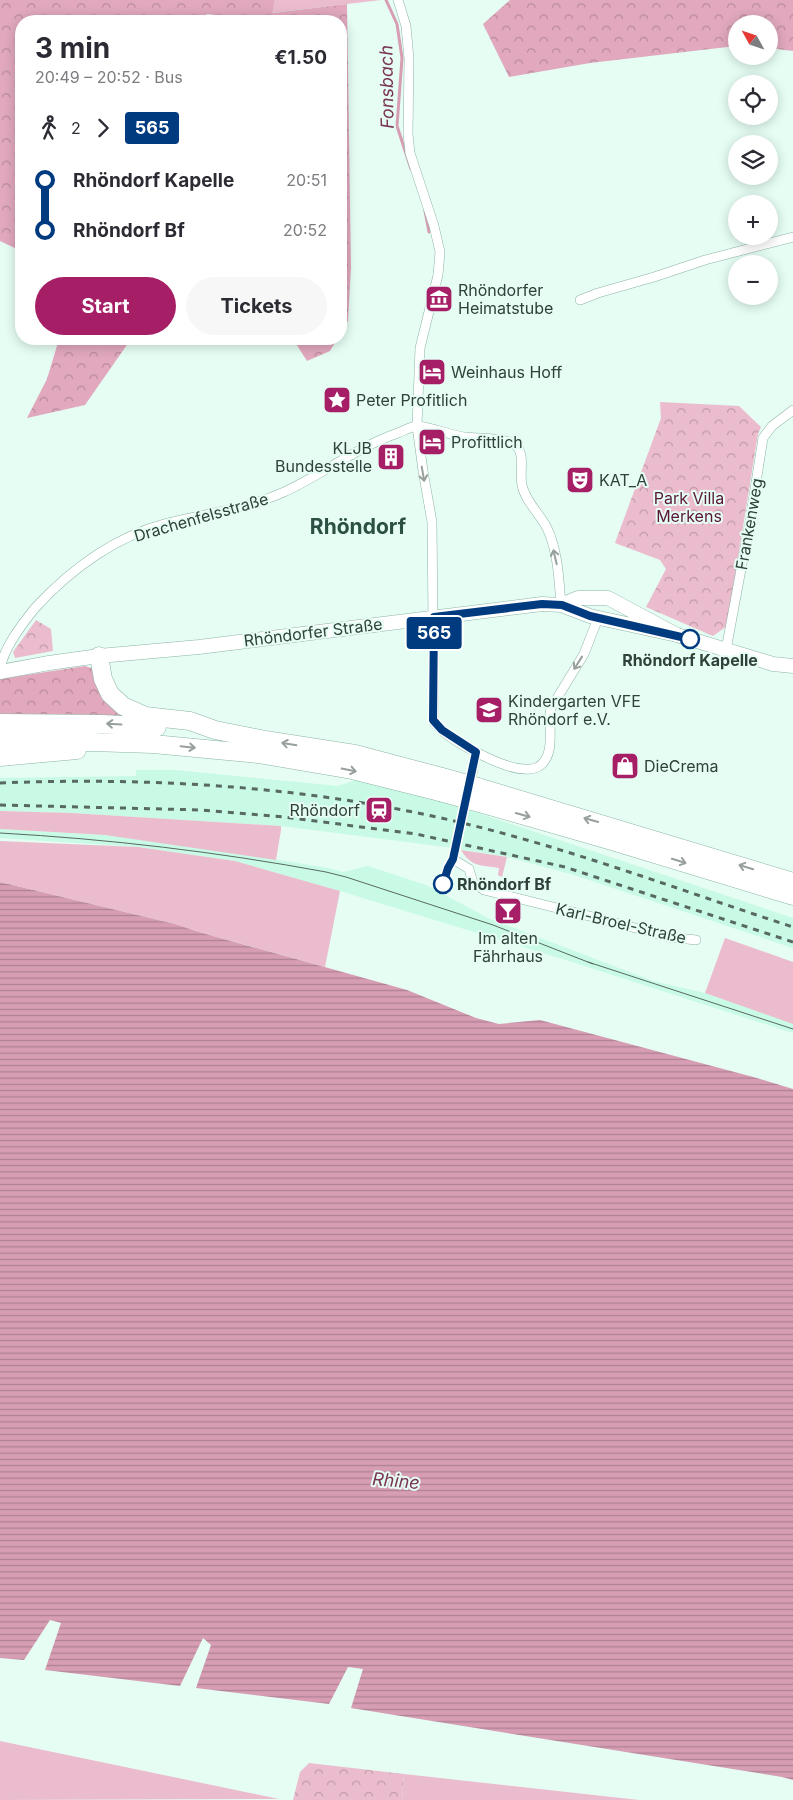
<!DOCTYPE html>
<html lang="en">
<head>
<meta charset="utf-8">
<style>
	:root { --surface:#fff; --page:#f7f7f7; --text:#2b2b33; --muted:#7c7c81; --accent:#a61e66 }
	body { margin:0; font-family:Inter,sans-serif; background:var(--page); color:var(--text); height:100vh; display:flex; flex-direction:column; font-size:19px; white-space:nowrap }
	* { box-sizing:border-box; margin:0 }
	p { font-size:16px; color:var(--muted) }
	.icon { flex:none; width:28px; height:28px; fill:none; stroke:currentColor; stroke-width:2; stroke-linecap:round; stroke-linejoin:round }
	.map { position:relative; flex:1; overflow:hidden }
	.sheet { position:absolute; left:15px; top:15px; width:332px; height:330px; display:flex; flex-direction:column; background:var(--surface); border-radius:20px; box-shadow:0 2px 12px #0003 }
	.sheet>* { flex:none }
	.badge { padding:0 10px; border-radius:4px; font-size:18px; line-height:32px }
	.needle { width:32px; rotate:310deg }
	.tools { position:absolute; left:728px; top:15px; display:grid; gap:10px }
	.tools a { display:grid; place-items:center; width:50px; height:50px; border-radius:50%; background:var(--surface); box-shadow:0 2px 12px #0003; font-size:25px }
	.map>.badge { position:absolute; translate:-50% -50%; box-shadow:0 0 0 2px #fff }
	.legs { display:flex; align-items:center; gap:8px; height:55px; padding:0 20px; font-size:16px }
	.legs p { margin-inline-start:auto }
	.summary { display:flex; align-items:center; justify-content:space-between; height:85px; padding:0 20px }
	h1 { font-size:28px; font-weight:700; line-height:38px }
	.action { display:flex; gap:10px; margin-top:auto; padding:10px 20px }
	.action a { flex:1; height:58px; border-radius:30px; background:var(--accent); color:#fff; font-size:20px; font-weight:700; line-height:58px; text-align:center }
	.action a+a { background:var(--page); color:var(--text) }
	ul { padding:0 20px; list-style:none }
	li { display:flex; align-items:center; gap:18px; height:50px; font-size:19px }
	li i { display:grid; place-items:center; width:8px; height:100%; margin:0 6px; background:currentColor }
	li i::after { content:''; width:12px; height:12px; margin:-6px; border:4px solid; border-radius:50%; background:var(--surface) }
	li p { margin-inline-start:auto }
	li:first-child i { background:linear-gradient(#0000 50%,currentColor 0) }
	li:last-child i { background:linear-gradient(currentColor 50%,#0000 0) }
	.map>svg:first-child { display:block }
</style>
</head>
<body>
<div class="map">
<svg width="793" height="1800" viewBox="0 0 793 1800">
	<defs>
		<pattern id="forest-crowns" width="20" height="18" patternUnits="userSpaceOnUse" patternTransform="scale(1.25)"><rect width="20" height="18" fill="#e1a8be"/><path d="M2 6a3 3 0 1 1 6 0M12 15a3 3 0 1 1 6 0" fill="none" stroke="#b78a9b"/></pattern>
		<pattern id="park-crowns" width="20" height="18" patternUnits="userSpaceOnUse" patternTransform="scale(1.25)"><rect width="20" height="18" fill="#ebbccd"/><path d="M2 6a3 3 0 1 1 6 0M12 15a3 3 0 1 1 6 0" fill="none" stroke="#bf9aa7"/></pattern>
		<pattern id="water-rules" width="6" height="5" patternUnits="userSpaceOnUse" patternTransform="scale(1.25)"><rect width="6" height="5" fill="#d69db3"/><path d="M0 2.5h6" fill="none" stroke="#ae8193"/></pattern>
	</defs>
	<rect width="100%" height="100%" fill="#e5fdf3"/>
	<path fill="#c8fae6" d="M136,770H176L338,786L356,780L457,806L793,918V948L574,875L508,857L446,847L281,826L72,813L0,811V778L136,776Z
		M0,829L105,835L238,853L328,868L343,872L368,866L426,885L490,919L653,981L705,993L793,1024V1033L569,961L340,891L235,861L138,847L0,838Z"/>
	<path fill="#ebbccd" d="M275,0H381L271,13Z
		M0,811L72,813L281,826V830L276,860L105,835L0,829Z
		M0,841L138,847L235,861L340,891L325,967L199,932L175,924L0,882Z
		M461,850L507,857L502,877L498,875L499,868C481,865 471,867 461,850Z
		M725,938L793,962V1024L705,993Z
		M0,1741L279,1799L0,1800Z
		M404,1774L639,1800H402Z"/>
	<path fill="url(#forest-crowns)" d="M0,0H275L272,13L347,4L351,267L348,321L341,332V21H259L207,14L204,21H21V251L0,241Z
		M510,0H793V51L769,48V24H736V46L590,63L509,77L483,24Z
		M59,339H131L85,405L27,418L47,379Z
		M293,339H337L330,351L307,361Z
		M85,666L94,669L126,717H0V679Z"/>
	<path fill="url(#park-crowns)" d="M660,402L739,406L761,427L758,434L727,626L713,636L646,607L666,569L660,560L615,543L661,418Z
		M36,620L51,629L53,651L15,658L13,652Z
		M309,1763L404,1774L402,1800H293L300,1772Z"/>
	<path fill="url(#water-rules)" d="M0,882L175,924L199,932L407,990L476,1018L499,1024L540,1020L757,1078L793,1089V1780L782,1777L351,1708L363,1669L348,1667L329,1704L196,1688L211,1645L203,1638L180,1686L45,1670L61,1623L50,1620L24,1660L0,1658Z"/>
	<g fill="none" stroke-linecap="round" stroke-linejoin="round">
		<path stroke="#d69db3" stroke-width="3" d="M386,0L397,24L402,58L397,126L411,169
			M425,211L429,232"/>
		<path stroke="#c1d7ce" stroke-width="9" stroke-dasharray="9 4.5" stroke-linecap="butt" d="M455,849L466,798"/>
		<defs>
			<path id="street" d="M398,0L406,26L409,59L408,134L410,153L434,226L440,252L438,275L420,348L417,426L423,471L432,522L434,722C447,740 503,769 525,769C533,770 541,767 545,760C554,748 548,723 551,708L584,654L598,618
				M580,300L598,293L654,277L705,260L793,237
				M726,650L750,521L763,438L772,426L793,410
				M0,672C1,651 22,624 35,608C71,569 112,538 164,524C204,514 246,509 284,492C323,474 357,447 398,433C403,431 410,427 416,426C426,425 452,436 465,437C478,439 504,437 515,445C526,453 519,472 522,485C525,501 540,514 547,528C558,551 559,580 561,605
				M472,774L476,752
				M455,849L453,859L469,869L473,883L484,890L605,920L669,937L696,940"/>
			<path id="secondary" d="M561,605L590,616L677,635L773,664L793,666
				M0,672L49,663L99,656L199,647L542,604L561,605L578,598H608L677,635"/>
			<path id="highway" d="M99,656L103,679L110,694L123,706L145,716L190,721L215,730L265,740L355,754L442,777
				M0,723L103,724L157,727
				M0,739L153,744L258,754L352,770L440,792
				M0,757L77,750
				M478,787L793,882
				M476,802L609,840L793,896"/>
		</defs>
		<use href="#street" stroke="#8db4a5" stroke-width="10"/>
		<use href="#secondary" stroke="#8db4a5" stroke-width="15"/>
		<use href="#highway" stroke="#8db4a5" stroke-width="19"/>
		<use href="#street" stroke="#fff" stroke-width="9"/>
		<use href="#secondary" stroke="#fff" stroke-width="14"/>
		<use href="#highway" stroke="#fff" stroke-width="18"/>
		<path stroke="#586962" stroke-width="1" d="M0,833C109,839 218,852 326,872L346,877L493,925L593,964
			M588,962L793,1029"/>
		<path stroke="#586962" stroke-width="3" stroke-dasharray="6 6" stroke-linecap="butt" d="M0,783C151,777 302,786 450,820C567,847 679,890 793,927
			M0,805L202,810L284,817L416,834L565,867L793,942"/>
		<defs>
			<path id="highway-bridge" d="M442,777L478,787
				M440,792L476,802"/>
		</defs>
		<use href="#highway-bridge" stroke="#8db4a5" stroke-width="19" stroke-linecap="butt"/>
		<use href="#highway-bridge" stroke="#fff" stroke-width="18"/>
	</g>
	<defs><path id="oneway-shaft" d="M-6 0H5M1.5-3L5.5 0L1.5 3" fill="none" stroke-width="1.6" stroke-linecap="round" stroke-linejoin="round" transform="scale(1.25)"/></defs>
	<g stroke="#98a09c">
		<use href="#oneway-shaft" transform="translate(423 474) rotate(80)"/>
		<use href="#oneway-shaft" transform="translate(555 557) rotate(-103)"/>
		<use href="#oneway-shaft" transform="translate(578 663) rotate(122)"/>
		<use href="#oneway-shaft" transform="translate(114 724) rotate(-177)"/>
		<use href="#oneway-shaft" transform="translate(289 744) rotate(-171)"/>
		<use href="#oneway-shaft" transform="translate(188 747) rotate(6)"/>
		<use href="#oneway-shaft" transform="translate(349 770) rotate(11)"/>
		<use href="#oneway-shaft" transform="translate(523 815) rotate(16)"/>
		<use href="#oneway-shaft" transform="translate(591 820) rotate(-164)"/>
		<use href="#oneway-shaft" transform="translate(679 861) rotate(17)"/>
		<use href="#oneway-shaft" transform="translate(746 867) rotate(-163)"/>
	</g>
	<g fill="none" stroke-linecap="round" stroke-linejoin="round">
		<defs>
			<path id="line-1" d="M443,884L448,868L453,859L476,752L442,730L433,720L434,617L542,604L562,605L590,616L690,639"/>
		</defs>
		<use href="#line-1" stroke="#fff" stroke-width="11"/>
		<use href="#line-1" stroke="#003b80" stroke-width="8"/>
	</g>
	<defs>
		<symbol id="museum-square" viewBox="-11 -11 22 22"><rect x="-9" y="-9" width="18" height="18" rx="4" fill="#a61e66" stroke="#e5fdf3"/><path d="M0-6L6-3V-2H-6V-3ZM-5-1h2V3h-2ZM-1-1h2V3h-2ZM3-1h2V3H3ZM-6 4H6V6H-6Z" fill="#fff"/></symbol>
		<symbol id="hotel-square" viewBox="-11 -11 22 22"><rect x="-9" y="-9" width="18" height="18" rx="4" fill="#a61e66" stroke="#e5fdf3"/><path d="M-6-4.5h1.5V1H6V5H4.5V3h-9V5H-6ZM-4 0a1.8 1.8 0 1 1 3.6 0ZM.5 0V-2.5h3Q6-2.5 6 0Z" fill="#fff"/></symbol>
		<symbol id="sight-square" viewBox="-11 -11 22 22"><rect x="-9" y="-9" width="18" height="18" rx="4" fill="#a61e66" stroke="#e5fdf3"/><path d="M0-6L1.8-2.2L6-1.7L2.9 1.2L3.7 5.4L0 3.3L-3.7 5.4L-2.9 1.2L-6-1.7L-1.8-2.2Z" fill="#fff"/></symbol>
		<symbol id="building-square" viewBox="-11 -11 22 22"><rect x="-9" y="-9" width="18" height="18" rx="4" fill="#a61e66" stroke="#e5fdf3"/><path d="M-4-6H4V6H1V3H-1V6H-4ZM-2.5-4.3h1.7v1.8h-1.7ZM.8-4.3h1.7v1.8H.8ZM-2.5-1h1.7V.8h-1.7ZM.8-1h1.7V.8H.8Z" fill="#fff"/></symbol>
		<symbol id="theatre-square" viewBox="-11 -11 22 22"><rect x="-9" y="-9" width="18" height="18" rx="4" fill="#a61e66" stroke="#e5fdf3"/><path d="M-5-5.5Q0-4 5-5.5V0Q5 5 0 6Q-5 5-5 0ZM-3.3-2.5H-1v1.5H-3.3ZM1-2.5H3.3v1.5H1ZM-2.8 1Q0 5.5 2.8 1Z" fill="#fff"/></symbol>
		<symbol id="school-square" viewBox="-11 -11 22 22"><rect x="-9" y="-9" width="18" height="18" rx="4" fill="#a61e66" stroke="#e5fdf3"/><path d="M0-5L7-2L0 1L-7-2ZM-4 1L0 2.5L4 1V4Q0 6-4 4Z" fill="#fff"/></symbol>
		<symbol id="shop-square" viewBox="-11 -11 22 22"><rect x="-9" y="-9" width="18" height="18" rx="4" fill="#a61e66" stroke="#e5fdf3"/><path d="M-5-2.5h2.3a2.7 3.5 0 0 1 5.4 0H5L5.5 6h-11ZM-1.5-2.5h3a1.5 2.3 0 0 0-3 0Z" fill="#fff"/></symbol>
		<symbol id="station-square" viewBox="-11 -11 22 22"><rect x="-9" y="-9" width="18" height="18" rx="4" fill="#a61e66" stroke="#e5fdf3"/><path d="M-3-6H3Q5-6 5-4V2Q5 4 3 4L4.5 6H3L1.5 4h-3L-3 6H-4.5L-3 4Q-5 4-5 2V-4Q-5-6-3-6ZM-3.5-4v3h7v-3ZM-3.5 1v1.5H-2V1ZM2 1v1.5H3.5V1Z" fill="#fff"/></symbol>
		<symbol id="bar-square" viewBox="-11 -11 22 22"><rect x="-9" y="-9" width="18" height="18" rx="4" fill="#a61e66" stroke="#e5fdf3"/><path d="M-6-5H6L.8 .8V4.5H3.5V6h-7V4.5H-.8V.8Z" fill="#fff"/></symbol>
	</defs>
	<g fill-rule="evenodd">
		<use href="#museum-square" x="423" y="283" width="32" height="32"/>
		<use href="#hotel-square" x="416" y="356" width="32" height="32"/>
		<use href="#sight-square" x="321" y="384" width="32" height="32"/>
		<use href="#hotel-square" x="416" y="426" width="32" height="32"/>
		<use href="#building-square" x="375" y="441" width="32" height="32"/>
		<use href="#theatre-square" x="564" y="464" width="32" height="32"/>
		<use href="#school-square" x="473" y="694" width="32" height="32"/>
		<use href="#shop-square" x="609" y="750" width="32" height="32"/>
		<use href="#station-square" x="363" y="794" width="32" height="32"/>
		<use href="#bar-square" x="492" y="895" width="32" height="32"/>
	</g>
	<g fill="#fff" stroke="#003b80" stroke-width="2.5">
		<circle cx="690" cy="639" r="9"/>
		<circle cx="443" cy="884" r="9"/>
	</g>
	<g text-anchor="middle" stroke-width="4" stroke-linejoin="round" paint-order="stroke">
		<g font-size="16" fill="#30403a" stroke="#e5fdf3" text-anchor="start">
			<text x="458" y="296">Rhöndorfer<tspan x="458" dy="18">Heimatstube</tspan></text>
			<text x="451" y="378">Weinhaus Hoff</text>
			<text x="356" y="406">Peter Profitlich</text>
			<text x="451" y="448">Profittlich</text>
			<text x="372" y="454" text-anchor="end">KLJB<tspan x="372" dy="18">Bundesstelle</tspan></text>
			<text x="599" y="486">KAT_A</text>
			<text x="508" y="707">Kindergarten VFE<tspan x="508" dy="18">Rhöndorf e.V.</tspan></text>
			<text x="644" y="772">DieCrema</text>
			<text x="360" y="816" text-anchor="end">Rhöndorf</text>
			<text x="508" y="944" text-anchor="middle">Im alten<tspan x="508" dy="18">Fährhaus</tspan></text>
		</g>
		<g font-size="16" fill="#591637" stroke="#e5fdf3">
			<text x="689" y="504">Park Villa<tspan x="689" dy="18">Merkens</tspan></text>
		</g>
		<g font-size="16" fill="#30403a" stroke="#e5fdf3">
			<text transform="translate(201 517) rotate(-16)" y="6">Drachenfelsstraße</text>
			<text transform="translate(749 524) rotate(-80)" y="6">Frankenweg</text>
			<text transform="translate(313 632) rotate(-7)" y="6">Rhöndorfer Straße</text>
			<text transform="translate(621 923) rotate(13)" y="6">Karl-Broel-Straße</text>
		</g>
		<g font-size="16" font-weight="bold" fill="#30403a" stroke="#e5fdf3">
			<text x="690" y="666">Rhöndorf Kapelle</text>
			<text x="457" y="890" text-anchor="start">Rhöndorf Bf</text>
		</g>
		<g font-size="18" font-style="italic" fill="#7b3655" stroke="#e5fdf3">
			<text transform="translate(387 87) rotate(-91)" y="6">Fonsbach</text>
			<text transform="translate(396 1481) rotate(5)" y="6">Rhine</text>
		</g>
		<g font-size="21" font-weight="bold" fill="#2c5043" stroke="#e5fdf3">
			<text x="358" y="534">Rhöndorf</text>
		</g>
	</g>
</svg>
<div class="tools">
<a><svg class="needle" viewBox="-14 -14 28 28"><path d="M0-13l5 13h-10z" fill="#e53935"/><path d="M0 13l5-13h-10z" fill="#7c7c81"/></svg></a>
<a><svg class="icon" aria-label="locate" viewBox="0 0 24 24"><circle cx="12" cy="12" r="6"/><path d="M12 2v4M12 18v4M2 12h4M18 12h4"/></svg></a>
<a><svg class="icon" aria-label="layers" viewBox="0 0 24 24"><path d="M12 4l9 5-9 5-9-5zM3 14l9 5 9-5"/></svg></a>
<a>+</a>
<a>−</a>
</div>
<b class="badge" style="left:434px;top:633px;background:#003b80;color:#fff">565</b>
<section class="sheet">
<div class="summary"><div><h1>3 min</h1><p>20:49 – 20:52 · Bus</p></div><b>€1.50</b></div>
<div class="legs"><svg class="icon" aria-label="walk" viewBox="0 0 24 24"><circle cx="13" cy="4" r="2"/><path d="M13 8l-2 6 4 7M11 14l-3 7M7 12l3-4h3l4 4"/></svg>2<svg class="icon" aria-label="forward" viewBox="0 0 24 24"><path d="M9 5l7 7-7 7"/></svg><b class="badge" style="background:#003b80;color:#fff">565</b></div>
<ul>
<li><i style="color:#003b80"></i><b>Rhöndorf Kapelle</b><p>20:51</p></li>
<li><i style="color:#003b80"></i><b>Rhöndorf Bf</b><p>20:52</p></li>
</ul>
<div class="action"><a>Start</a><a>Tickets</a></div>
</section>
</div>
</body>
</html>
